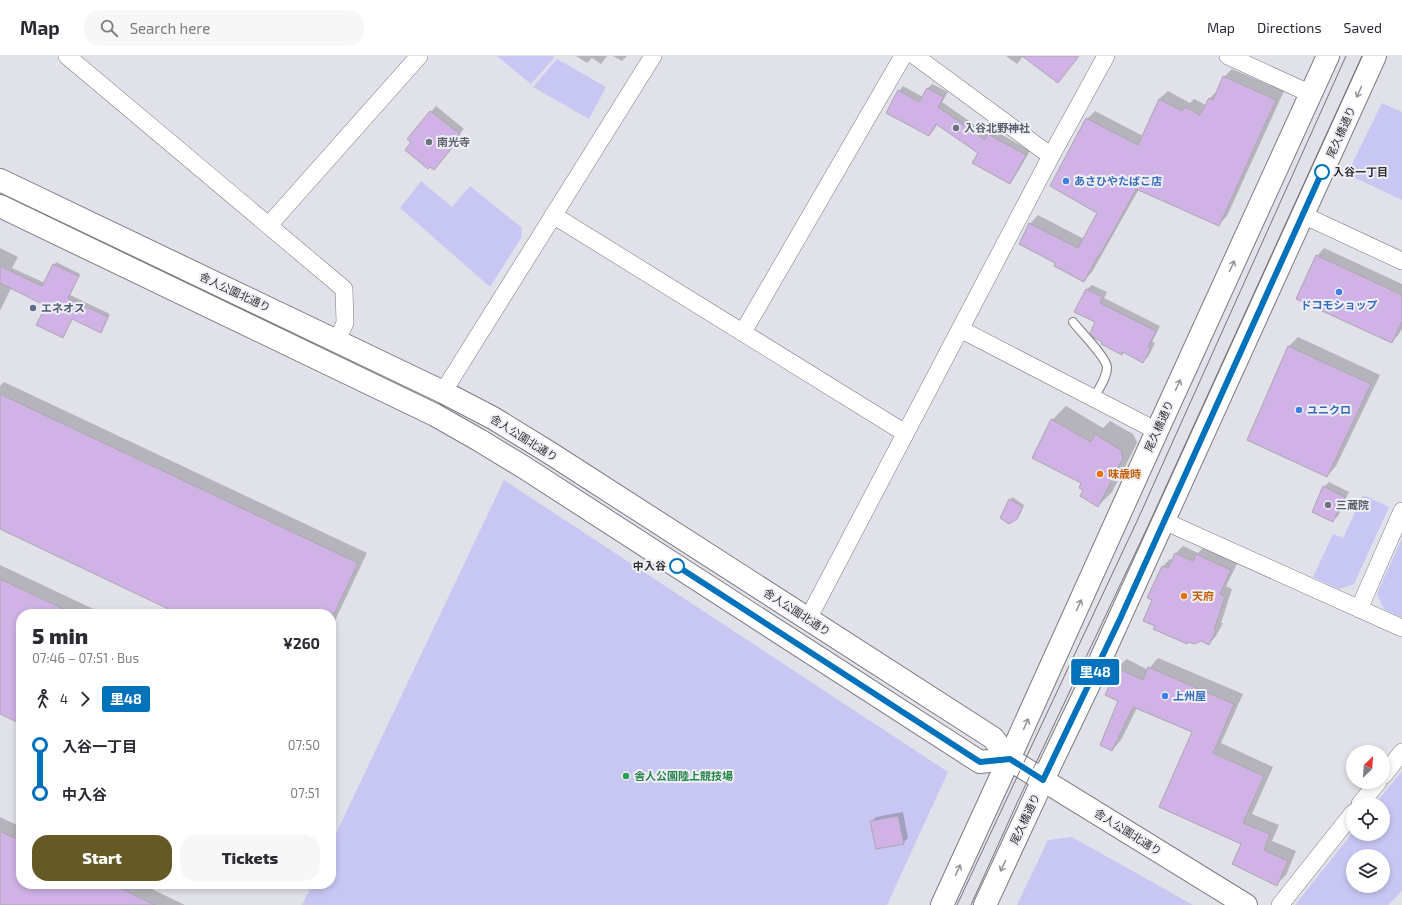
<!DOCTYPE html>
<html lang="en">
<head>
<meta charset="utf-8">
<style>
	:root { --surface:#fff; --page:#f7f7f7; --text:#2b2b33; --muted:#7c7c81; --line:#e1e1e2; --accent:#655a26 }
	body { margin:0; font-family:"Exo 2","Noto Sans JP",sans-serif; background:var(--page); color:var(--text); height:100vh; display:flex; flex-direction:column; font-size:15px; white-space:nowrap }
	* { box-sizing:border-box; margin:0 }
	p { font-size:13px; color:var(--muted) }
	.icon { flex:none; width:22px; height:22px; fill:none; stroke:currentColor; stroke-width:2; stroke-linecap:round; stroke-linejoin:round }
	.map { position:relative; flex:1; overflow:hidden }
	.side { position:absolute; left:16px; top:553px; width:320px; height:280px; display:flex; flex-direction:column; background:var(--surface); border-radius:16px; box-shadow:0 2px 6px #0003 }
	.side>* { flex:none }
	.badge { padding:0 8px; border-radius:3px; font-size:14px; line-height:26px }
	.needle { width:26px; rotate:25deg }
	.controls { position:absolute; left:1346px; top:689px; display:grid; gap:8px }
	.controls a { display:grid; place-items:center; width:44px; height:44px; border-radius:50%; background:var(--surface); box-shadow:0 2px 6px #0003; font-size:20px }
	.map>.badge { position:absolute; translate:-50% -50%; box-shadow:0 0 0 2px #fff }
	.legs { display:flex; align-items:center; gap:6px; height:44px; padding:0 16px; font-size:13px }
	.legs p { margin-inline-start:auto }
	.overview { display:flex; align-items:center; justify-content:space-between; height:68px; padding:0 16px }
	h1 { font-size:22px; font-weight:800; line-height:30px }
	.cta { display:flex; gap:8px; margin-top:auto; padding:8px 16px }
	.cta a { flex:1; height:46px; border-radius:16px; background:var(--accent); color:#fff; font-size:16px; font-weight:800; line-height:46px; text-align:center }
	.cta a+a { background:var(--page); color:var(--text) }
	ul { padding:0 16px; list-style:none }
	li { display:flex; align-items:center; gap:14px; height:48px; font-size:15px }
	li i { display:grid; place-items:center; width:6px; height:100%; margin:0 5px; background:currentColor }
	li i::after { content:''; width:10px; height:10px; margin:-5px; border:3px solid; border-radius:50%; background:var(--surface) }
	li p { margin-inline-start:auto }
	li:first-child i { background:linear-gradient(#0000 50%,currentColor 0) }
	li:last-child i { background:linear-gradient(currentColor 50%,#0000 0) }
	header { display:flex; align-items:center; gap:24px; box-sizing:border-box; height:56px; padding:0 20px; background:var(--surface); border-bottom:1px solid var(--line) }
	header strong { font-size:19px }
	nav { display:flex; gap:22px; margin-inline-start:auto; font-size:14px }
	.search { width:280px; height:36px; background:var(--page); display:flex; align-items:center; gap:10px; box-sizing:border-box; padding:0 14px; border-radius:16px; color:var(--muted); font-size:15px }
	.map>svg:first-child { display:block }
</style>
</head>
<body>
<header>
<strong>Map</strong>
<div class="search"><svg class="icon" aria-label="search" viewBox="0 0 24 24"><circle cx="10" cy="10" r="6"/><path d="M15 15l6 6"/></svg>Search here</div>
<nav><a>Map</a><a>Directions</a><a>Saved</a></nav>
</header>
<div class="map">
<svg width="1402" height="849" viewBox="0 0 1402 849">
	<rect width="100%" height="100%" fill="#e1e1e9"/>
	<path fill="#c8c7f4" fill-rule="evenodd" d="M497,0H553L554,2L531,28Z
		M557,3L606,31L589,63L533,31Z
		M1382,47L1402,56V144L1347,118Z
		M421,125L452,151L470,130L522,172L521,182L490,231L400,152Z
		M504,424L948,716L887,849H302L312,828H331V788Z
		M1363,439L1389,451L1354,528L1339,533L1313,521L1333,478L1343,482Z
		M1402,482V562L1384,553L1377,538Z
		M1402,715V835L1388,849H1295L1353,776V778H1383V748H1375ZM1353,800H1383V830H1353Z
		M1072,781L1193,849H1017L1048,784Z"/>
	<path fill="#0003" d="M576,0H607L601,8L592,2L587,7Z
		M613,0H627L622,5Z
		M1006,0H1023L1017,8Z
		M1232,13L1284,35L1227,160L1218,169L1139,133L1092,216L1084,225L1057,207L1030,168L1038,159L1084,183L1099,157L1087,63L1095,55L1143,80L1159,43L1168,35L1190,47L1194,43L1206,49L1209,43L1218,34L1224,21Z
		M932,28L948,36L942,46L989,79L994,74L1030,95L1014,122L1010,127L979,96L937,68L934,74L929,79L899,35L903,30L923,41L928,32Z
		M436,50L464,73L458,80L460,82L439,108L409,83Z
		M0,192L18,201L12,212L45,227L56,206L80,218L70,239L110,258L103,273L100,275L73,262L63,281L47,249L11,232L0,255Z
		M1324,192L1402,228V273L1399,278L1392,286L1317,200Z
		M1092,229L1107,236L1104,242L1160,270L1152,286L1155,287L1148,301L1143,305L1124,295L1122,297L1103,285L1096,265L1076,255L1087,233Z
		M1298,281L1380,319L1336,410L1327,420L1248,383L1289,290Z
		M4,326L367,497L331,573V558H182L0,472V330Z
		M1066,350L1103,372L1110,365L1133,378L1136,384L1137,387L1112,436L1098,450L1084,434L1083,427L1052,364Z
		M1329,426L1349,436L1338,460L1333,464L1324,431Z
		M1012,441L1024,449L1019,460L1017,463L1001,461Z
		M1183,490L1198,497L1204,491L1238,506L1226,530L1232,533L1221,567H1223L1216,580L1209,588L1201,584L1189,585L1187,587L1156,570L1153,544L1148,542L1163,510L1170,503L1173,504L1176,497Z
		M0,509L104,558H21V667L0,657Z
		M1158,602L1243,638L1221,687L1273,711L1252,758L1279,769L1272,785L1296,795L1286,819L1277,828L1242,787L1194,676L1137,652L1121,684L1112,694L1120,644L1106,639L1117,612L1127,603L1148,614Z
		M903,756L908,782L903,787L872,765L876,761Z
		M0,761L21,771V828H141L185,849H0Z"/>
	<path fill="#d0b2e6" stroke="#aba7ae" d="M1022,0H1079L1058,27Z
		M1223,20L1276,44L1219,170L1136,133L1120,163L1099,200H1098L1084,226L1054,210L1055,207L1019,188L1029,167L1078,192L1097,157L1050,130L1086,62L1138,89L1159,43L1182,55L1185,51L1200,59L1209,42L1213,44Z
		M927,32L944,41L938,51L985,84L988,78L1026,99L1010,128L972,107L978,97L936,68L929,80L886,57L898,34L919,46Z
		M430,55L460,78L454,86L456,87L434,114L430,111L428,113L405,94L411,86L407,83Z
		M1316,199L1402,239V266L1392,287L1296,243Z
		M53,208L79,220L68,242L108,261L101,277L72,263L63,282L36,269L46,250L0,227V210L42,230Z
		M1086,233L1103,241L1100,247L1156,275L1148,291L1151,292L1143,307L1123,296L1122,299L1101,288L1102,286L1094,282L1090,277L1095,266L1074,256Z
		M1288,290L1371,328L1327,421L1247,384Z
		M0,338L358,507L334,558H179L0,473Z
		M1051,363L1091,386L1095,378L1121,394L1123,402L1098,451L1080,440L1083,434L1079,432L1081,427L1032,402Z
		M1323,430L1345,441L1333,466L1312,456Z
		M1009,443L1023,451L1017,463L1009,468L1000,462Z
		M1175,497L1193,505L1196,498L1231,514L1220,538L1225,541L1214,574L1216,575L1209,589L1201,585L1195,588L1188,586L1187,588L1153,573L1155,570L1143,565L1152,544L1147,542L1162,510L1168,512Z
		M0,523L74,558H21V668L0,658Z
		M1148,611L1234,648L1213,697L1264,720L1243,767L1270,778L1264,794L1288,805L1277,830L1232,808L1241,788L1159,751L1192,676L1133,651L1112,695L1100,689L1118,645L1105,639L1117,612L1143,624Z
		M898,760L904,788L876,793L870,765Z
		M0,775L21,785V828H111L155,849H0Z"/>
	<g fill="none" stroke-linecap="round" stroke-linejoin="round">
		<defs>
			<path id="lane" d="M1073,266C1080,275 1106,301 1107,311C1107,322 1098,334 1093,343"/>
			<path id="street" d="M67,0L344,233L345,267L337,284
				M915,0L1051,100
				M1228,0L1311,38
				M553,159L905,377
				M1303,159L1402,205
				M269,169L419,0
				M960,273L1157,375
				M743,276L903,0
				M443,336L653,0
				M1164,465L1402,572
				M1359,553L1402,455
				M808,563L1051,100L1106,0
				M1383,720L1402,696
				M1360,748L1378,726
				M1280,849L1353,757"/>
			<path id="secondary" d="M0,124L443,336L493,362L550,397L993,682L1009,703L1246,849
				M0,150L435,359L479,384L525,412L980,706L1009,703"/>
			<path id="primary" d="M942,849L1009,703L1157,375L1328,0
				M985,849L1043,724L1094,618L1375,0"/>
		</defs>
		<use href="#lane" stroke="#7b7b82" stroke-width="10"/>
		<use href="#street" stroke="#7b7b82" stroke-width="18"/>
		<use href="#secondary" stroke="#7b7b82" stroke-width="24"/>
		<use href="#primary" stroke="#7b7b82" stroke-width="24"/>
		<use href="#lane" stroke="#fff" stroke-width="8"/>
		<use href="#street" stroke="#fff" stroke-width="17"/>
		<use href="#secondary" stroke="#fff" stroke-width="22"/>
		<use href="#primary" stroke="#fff" stroke-width="22"/>
		<path stroke="#75757a" stroke-width="1" d="M957,849L1138,463L1346,0
			M971,849L1017,747L1148,470L1362,0"/>
	</g>
	<defs><path id="oneway-shaft" d="M-6 0H5M1.5-3L5.5 0L1.5 3" fill="none" stroke-width="1.6" stroke-linecap="round" stroke-linejoin="round"/></defs>
	<g stroke="#979798">
		<use href="#oneway-shaft" transform="translate(1359 36) rotate(114)"/>
		<use href="#oneway-shaft" transform="translate(1232 210) rotate(-65)"/>
		<use href="#oneway-shaft" transform="translate(1178 329) rotate(-65)"/>
		<use href="#oneway-shaft" transform="translate(1079 549) rotate(-66)"/>
		<use href="#oneway-shaft" transform="translate(1026 668) rotate(-66)"/>
		<use href="#oneway-shaft" transform="translate(1003 810) rotate(115)"/>
		<use href="#oneway-shaft" transform="translate(958 814) rotate(-65)"/>
	</g>
	<g fill="none" stroke-linecap="round" stroke-linejoin="round">
		<defs>
			<path id="line-1" d="M677,510L980,706L1010,703L1043,724L1120,563L1322,116"/>
		</defs>
		<use href="#line-1" stroke="#fff" stroke-width="9"/>
		<use href="#line-1" stroke="#0072bc" stroke-width="6"/>
	</g>
	<g fill="#6b7280" stroke="#efeff6" stroke-width="1.5">
		<circle cx="956" cy="72" r="4"/>
		<circle cx="429" cy="86" r="4"/>
		<circle cx="1328" cy="449" r="4"/>
	</g>
	<g fill="#fff" stroke="#0072bc" stroke-width="2">
		<circle cx="1322" cy="116" r="7"/>
		<circle cx="677" cy="510" r="7"/>
	</g>
	<g fill="#3f7fe0" stroke="#efeff6" stroke-width="1.5">
		<circle cx="1066" cy="125" r="4"/>
		<circle cx="1339" cy="236" r="4"/>
		<circle cx="1299" cy="354" r="4"/>
		<circle cx="1165" cy="640" r="4"/>
	</g>
	<circle fill="#5c6f8a" stroke="#efeff6" stroke-width="1.5" cx="33" cy="252" r="4"/>
	<g fill="#e8710a" stroke="#efeff6" stroke-width="1.5">
		<circle cx="1100" cy="418" r="4"/>
		<circle cx="1184" cy="540" r="4"/>
	</g>
	<circle fill="#2e9e5b" stroke="#efeff6" stroke-width="1.5" cx="626" cy="720" r="4"/>
	<g text-anchor="middle" stroke-width="4" stroke-linejoin="round" paint-order="stroke">
		<g font-size="11" font-weight="bold" fill="#5b616d" stroke="#efeff6" text-anchor="start">
			<text x="964" y="76">入谷北野神社</text>
			<text x="437" y="90">南光寺</text>
			<text x="1336" y="453">三蔵院</text>
		</g>
		<g font-size="11" fill="#2f2f32" stroke="#efeff6">
			<text transform="translate(1341 76) rotate(-66)" y="4">尾久橋通り</text>
			<text transform="translate(235 236) rotate(25)" y="4">舎人公園北通り</text>
			<text transform="translate(1159 370) rotate(-66)" y="4">尾久橋通り</text>
			<text transform="translate(524 382) rotate(32)" y="4">舎人公園北通り</text>
			<text transform="translate(797 556) rotate(33)" y="4">舎人公園北通り</text>
			<text transform="translate(1025 763) rotate(-65)" y="4">尾久橋通り</text>
			<text transform="translate(1128 776) rotate(32)" y="4">舎人公園北通り</text>
		</g>
		<g font-size="11" font-weight="bold" fill="#2f2f32" stroke="#efeff6" text-anchor="start">
			<text x="1333" y="120">入谷一丁目</text>
			<text x="666" y="514" text-anchor="end">中入谷</text>
		</g>
		<g font-size="11" font-weight="bold" fill="#366cbe" stroke="#efeff6" text-anchor="start">
			<text x="1074" y="129">あさひやたばこ店</text>
			<text x="1339" y="253" text-anchor="middle">ドコモショップ</text>
			<text x="1307" y="358">ユニクロ</text>
			<text x="1173" y="644">上州屋</text>
		</g>
		<g font-size="11" font-weight="bold" fill="#4e5e75" stroke="#efeff6" text-anchor="start">
			<text x="41" y="256">エネオス</text>
		</g>
		<g font-size="11" font-weight="bold" fill="#c56008" stroke="#efeff6" text-anchor="start">
			<text x="1108" y="422">味歳時</text>
			<text x="1192" y="544">天府</text>
		</g>
		<g font-size="11" font-weight="bold" fill="#27864d" stroke="#efeff6" text-anchor="start">
			<text x="634" y="724">舎人公園陸上競技場</text>
		</g>
	</g>
</svg>
<div class="controls">
<a><svg class="needle" viewBox="-14 -14 28 28"><path d="M0-13l5 13h-10z" fill="#e53935"/><path d="M0 13l5-13h-10z" fill="#7c7c81"/></svg></a>
<a><svg class="icon" aria-label="locate" viewBox="0 0 24 24"><circle cx="12" cy="12" r="6"/><path d="M12 2v4M12 18v4M2 12h4M18 12h4"/></svg></a>
<a><svg class="icon" aria-label="layers" viewBox="0 0 24 24"><path d="M12 4l9 5-9 5-9-5zM3 14l9 5 9-5"/></svg></a>
</div>
<b class="badge" style="left:1095px;top:616px;background:#0072bc;color:#fff">里48</b>
<section class="side">
<div class="overview"><div><h1>5 min</h1><p>07:46 – 07:51 · Bus</p></div><b>¥260</b></div>
<div class="legs"><svg class="icon" aria-label="walk" viewBox="0 0 24 24"><circle cx="13" cy="4" r="2"/><path d="M13 8l-2 6 4 7M11 14l-3 7M7 12l3-4h3l4 4"/></svg>4<svg class="icon" aria-label="forward" viewBox="0 0 24 24"><path d="M9 5l7 7-7 7"/></svg><b class="badge" style="background:#0072bc;color:#fff">里48</b></div>
<ul>
<li><i style="color:#0072bc"></i><b>入谷一丁目</b><p>07:50</p></li>
<li><i style="color:#0072bc"></i><b>中入谷</b><p>07:51</p></li>
</ul>
<div class="cta"><a>Start</a><a>Tickets</a></div>
</section>
</div>
</body>
</html>
